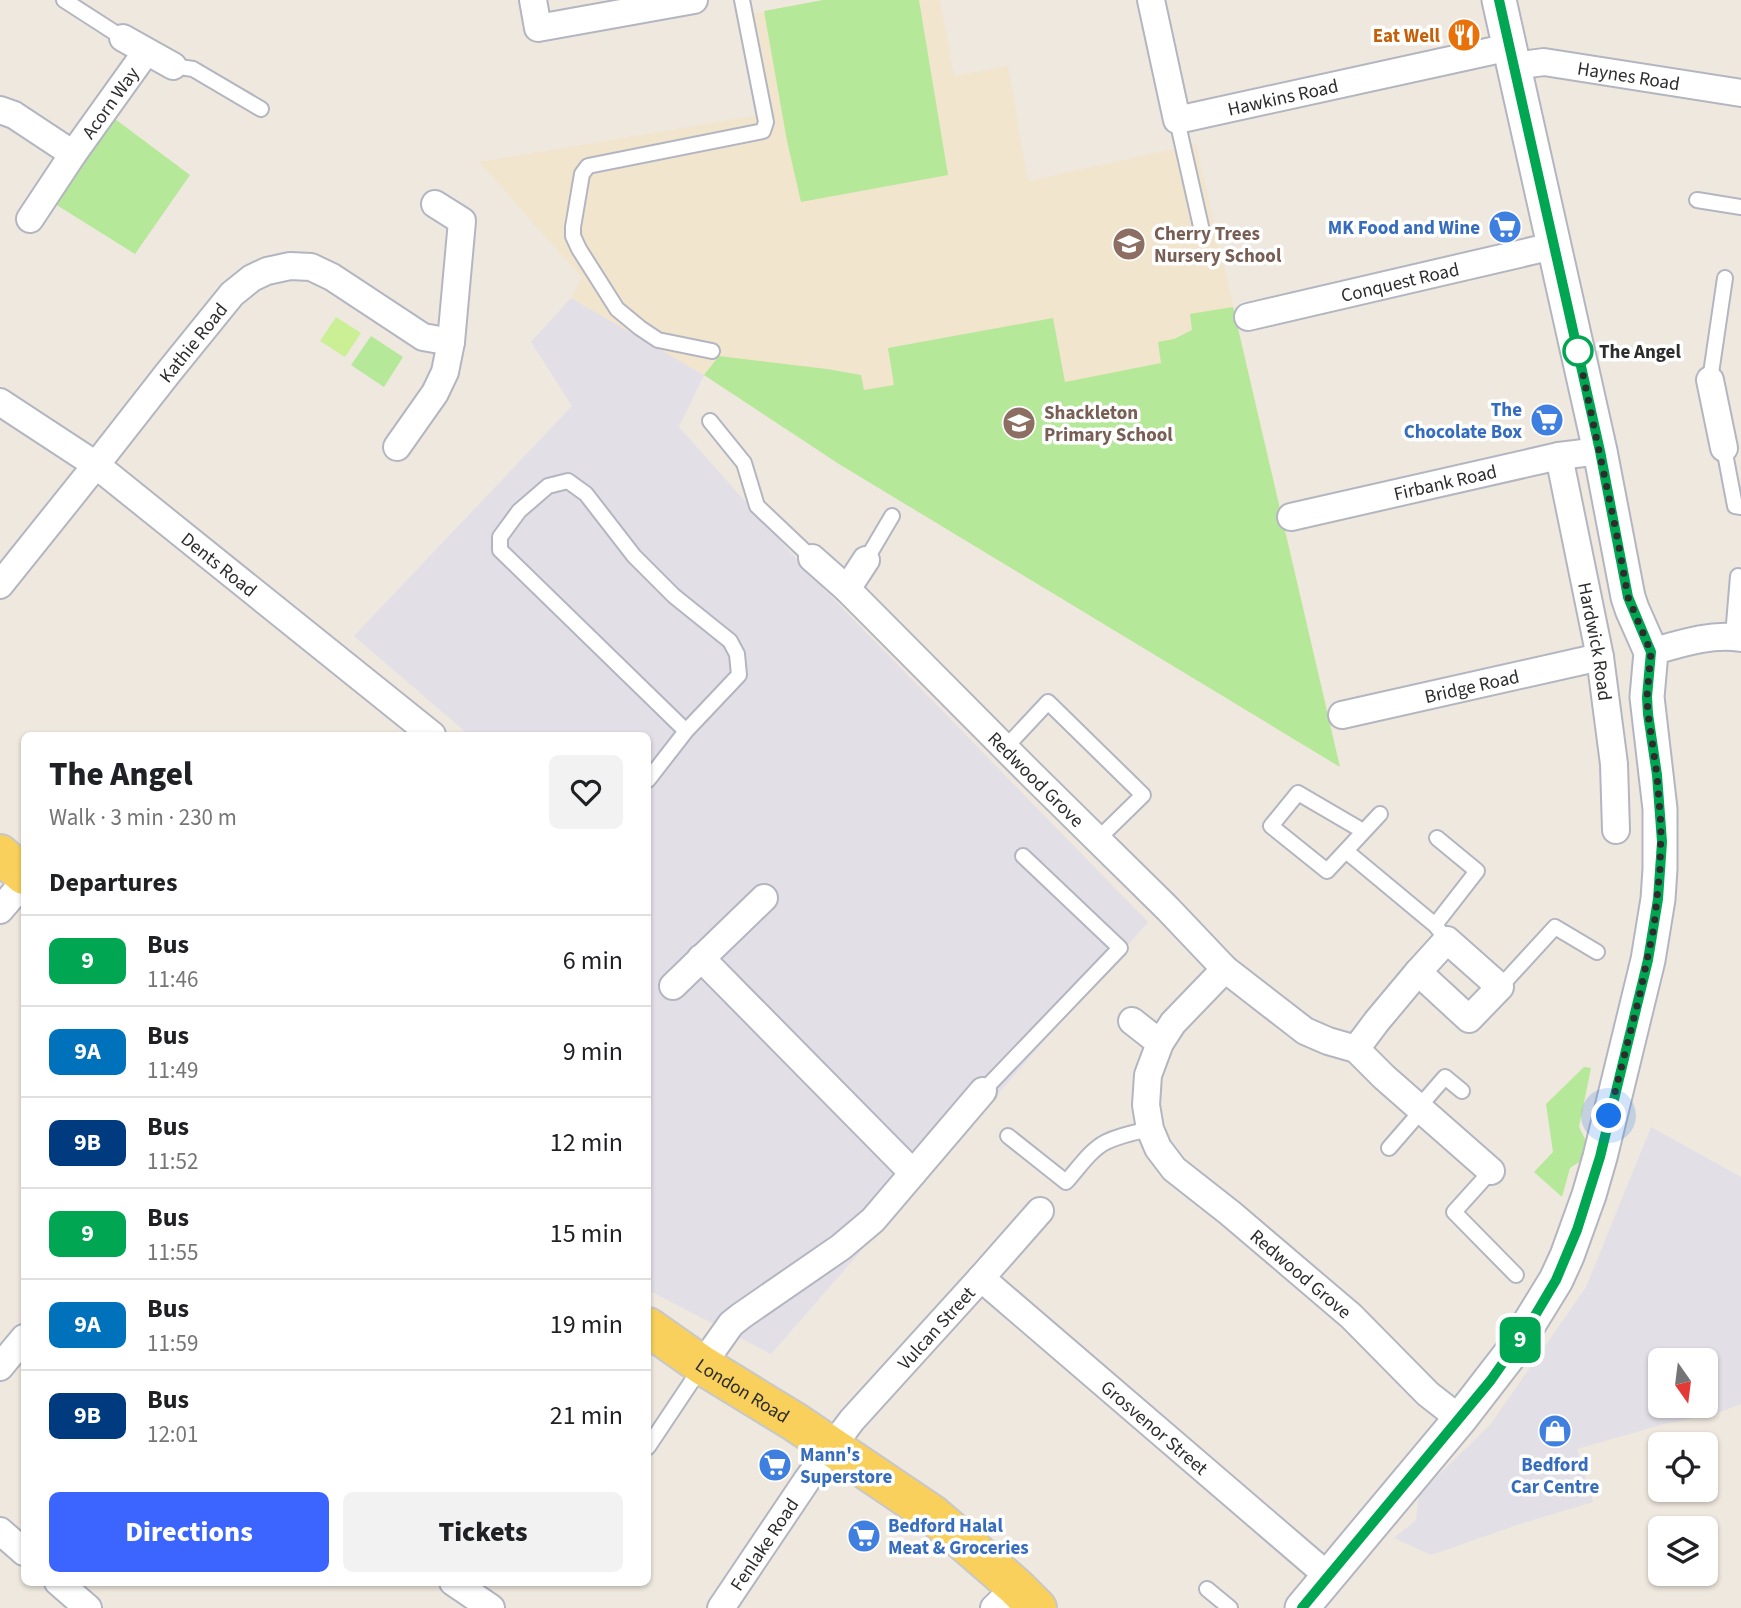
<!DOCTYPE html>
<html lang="en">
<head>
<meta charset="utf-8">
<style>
	:root { --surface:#fff; --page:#f2f2f2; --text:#202124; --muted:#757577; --line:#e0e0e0; --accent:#3c65ff }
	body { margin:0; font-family:"Source Sans 3",sans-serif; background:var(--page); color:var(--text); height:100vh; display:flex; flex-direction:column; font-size:26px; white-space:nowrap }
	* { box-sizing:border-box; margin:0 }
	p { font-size:23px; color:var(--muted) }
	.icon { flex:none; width:38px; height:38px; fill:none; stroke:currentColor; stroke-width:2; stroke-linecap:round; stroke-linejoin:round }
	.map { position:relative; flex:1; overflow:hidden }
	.drawer { position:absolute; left:21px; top:732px; width:630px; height:854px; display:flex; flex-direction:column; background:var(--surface); border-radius:10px; box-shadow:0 2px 5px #0004 }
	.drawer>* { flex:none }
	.badge { padding:0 14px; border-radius:10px; font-size:24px; line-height:46px }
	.needle { width:46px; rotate:166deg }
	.buttons { position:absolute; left:1648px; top:1348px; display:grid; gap:14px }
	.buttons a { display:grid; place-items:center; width:70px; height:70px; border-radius:10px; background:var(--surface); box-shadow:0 2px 5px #0004; font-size:35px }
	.you { position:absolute; width:35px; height:35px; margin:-18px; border:5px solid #fff; border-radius:50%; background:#1a73e8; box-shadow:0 0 0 10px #1a73e833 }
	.map>.badge { position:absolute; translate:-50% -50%; box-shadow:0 0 0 4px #fff }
	h2 { padding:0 28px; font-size:26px; line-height:63px }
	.round { display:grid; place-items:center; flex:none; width:74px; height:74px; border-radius:10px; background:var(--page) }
	.summary { display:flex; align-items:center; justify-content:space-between; height:119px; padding:0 28px }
	h1 { font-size:33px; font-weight:800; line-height:52px }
	.cta { display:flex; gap:14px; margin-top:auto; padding:14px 28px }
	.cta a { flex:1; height:80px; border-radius:10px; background:var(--accent); color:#fff; font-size:28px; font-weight:800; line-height:80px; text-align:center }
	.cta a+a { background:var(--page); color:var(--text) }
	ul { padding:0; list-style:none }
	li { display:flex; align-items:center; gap:21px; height:91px; padding:0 28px; border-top:2px solid var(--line) }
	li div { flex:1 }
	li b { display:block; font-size:26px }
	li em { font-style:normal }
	li .badge { min-width:77px; font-weight:700; text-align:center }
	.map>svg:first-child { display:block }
</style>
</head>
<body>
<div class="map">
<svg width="1741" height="1608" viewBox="0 0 1741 1608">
	<rect width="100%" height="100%" fill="#efe8df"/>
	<path fill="#e2dfe7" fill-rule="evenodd" d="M571,298L704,375L679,427L816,581L1148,922L771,1354L648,1290V735H469L354,636L572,406L531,342Z
		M1651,1127L1741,1177V1404L1718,1413L1664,1424L1577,1449L1593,1502L1523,1523L1431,1555L1394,1538L1416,1520L1419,1494L1490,1425L1586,1287ZM1661,1360H1706V1405H1661Z"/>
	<path fill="#f1e5ce" d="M823,0H940L954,76L1008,66L1028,181L1196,144L1340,767L839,464L704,375L571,298L582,278L479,162L766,114L749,14Z"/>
	<path fill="#b6e899" d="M823,0H919L948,175L801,202L787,141L764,11Z
		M115,119L190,175L135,254L55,204Z
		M1233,307L1340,767L839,464L704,375L719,356L827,369L861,375L864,390L894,385L888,348L1053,318L1065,382L1161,363L1158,342L1174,339L1192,330L1190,314Z
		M371,336L403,357L384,387L351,365Z
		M1584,1067L1591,1068L1579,1127L1586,1141L1581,1161L1570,1168L1562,1197L1534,1172L1553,1152L1546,1104Z"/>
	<path fill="#cbef95" d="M336,317L361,333L345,357L320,341Z"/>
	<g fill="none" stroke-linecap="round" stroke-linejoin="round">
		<defs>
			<path id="service" d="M64,0L123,38
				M173,66L193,69L261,109
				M1177,120L1202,231
				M1697,200L1741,207
				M712,351L658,340L640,328L617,309L579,249L573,236V227L582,174L588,166L763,131L766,122L742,0
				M1710,380L1725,278
				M710,421L744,463L757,506L812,558
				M1724,448L1735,506L1741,507
				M866,560L892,516
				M1733,636L1738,576
				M1005,748L1048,702L1143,795L1097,840
				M648,780L686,731L739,675L737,654L730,641L674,596L634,556L586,494L568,481L548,486L519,511L500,537V550L686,731
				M1363,831L1298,793L1271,826L1327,871L1380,814
				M1346,851L1435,925L1447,940
				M1435,925L1477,871L1437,838
				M1500,987L1555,927L1597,952
				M983,1091L1120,948L1023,856
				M1419,1107L1445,1077L1462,1091
				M1008,1136L1066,1182C1078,1169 1090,1150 1106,1142C1120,1135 1136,1132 1150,1129
				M1389,1148L1422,1110
				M1491,1171L1454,1212L1516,1275
				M648,1447L702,1366
				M1207,1589L1230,1608"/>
			<g id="minor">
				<path d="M533,0L538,28L694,0"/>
				<path id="s1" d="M1151,0L1177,120L1510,47"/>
				<path d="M123,38L173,66"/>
				<path id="s2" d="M1514,66L1544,62L1741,93"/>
				<path id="s3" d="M0,110L14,115L73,154L146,52"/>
				<path d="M30,219L73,154"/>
				<path id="s4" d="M1248,317L1553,246"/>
				<path d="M1710,380L1724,448"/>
				<path id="s5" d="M0,402L96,465L432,735"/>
				<path d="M397,447L435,393L445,372L451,342L462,221L435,204"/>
				<path id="s6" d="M1559,456L1600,657L1614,764L1616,830"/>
				<path id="s7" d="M1291,517L1559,456L1600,451"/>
				<path id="s8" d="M812,558L847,589L1030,773L1168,909L1225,969L1305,1031L1328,1041L1356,1049L1384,1077L1491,1171"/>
				<path id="s9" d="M0,585L96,465L168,373L232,294L252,278L267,271L290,266L311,267L332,277L423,337L451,342"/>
				<path d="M847,589L866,560"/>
				<path d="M1651,652C1679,644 1711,633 1741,638"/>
				<path id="s10" d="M1342,715L1600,657"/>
				<path d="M0,910L24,882"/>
				<path d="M1447,940L1500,987L1469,1019L1418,972Z"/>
				<path d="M701,958L913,1173"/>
				<path id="s11" d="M1225,969L1173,1023L1160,1043L1148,1075L1146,1105L1150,1129L1158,1148L1174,1169L1230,1213L1351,1316L1428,1394L1460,1419"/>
				<path d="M673,986L764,898"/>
				<path d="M1132,1021L1160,1043"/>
				<path d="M1356,1049L1377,1021L1418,972"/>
				<path id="s12" d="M981,1278L1328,1576"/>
				<path d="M702,1365L731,1324L741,1316L841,1247L873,1220L983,1091"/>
				<path d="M0,1367L24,1338"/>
				<path d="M0,1531L24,1552"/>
				<path d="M58,1582L88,1608"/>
				<path d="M453,1582L491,1608"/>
				<path id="s13" d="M721,1608L807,1480L852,1420L981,1278L1040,1211"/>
				<path d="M994,1608L1016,1587"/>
			</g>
			<path id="tertiary" d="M1302,1608L1460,1419L1511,1353L1556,1280L1567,1256L1589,1195L1600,1157L1648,960L1658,899L1660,869V809L1647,697L1651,652L1632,609L1628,597L1600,451L1499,0"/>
			<g id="primary">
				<path d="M0,854L24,875"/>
				<path id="s14" d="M648,1327L702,1365L795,1422L933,1515L1016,1587L1037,1608"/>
			</g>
		</defs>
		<use href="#service" stroke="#b3b6c1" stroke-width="18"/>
		<use href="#minor" stroke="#b3b6c1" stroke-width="30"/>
		<use href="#tertiary" stroke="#b3b6c1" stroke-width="37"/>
		<use href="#primary" stroke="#c8c8c8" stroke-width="42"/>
		<use href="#service" stroke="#fff" stroke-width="14"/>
		<use href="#minor" stroke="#fff" stroke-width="26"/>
		<use href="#tertiary" stroke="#fff" stroke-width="33"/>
		<use href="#primary" stroke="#f8d05b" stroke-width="38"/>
	</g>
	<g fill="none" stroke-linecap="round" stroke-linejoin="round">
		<defs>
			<path id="line" d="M1302,1608L1491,1380L1530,1324L1556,1280L1577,1230L1600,1157L1648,960L1658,899L1662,842L1657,775L1648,714L1647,697L1651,652L1628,597L1600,451L1499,0"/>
		</defs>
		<use href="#line" stroke="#fff" stroke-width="16"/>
		<use href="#line" stroke="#00a651" stroke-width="10"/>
		<path stroke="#2d2d2d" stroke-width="7" stroke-dasharray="0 12.6" d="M1578,351L1616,531L1628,597L1651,652L1647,697L1648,714L1657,775L1661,826L1660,869L1654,927L1639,998L1609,1116"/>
	</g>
	<defs>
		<symbol id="restaurant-disc" viewBox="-11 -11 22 22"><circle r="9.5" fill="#e8710a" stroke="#fff"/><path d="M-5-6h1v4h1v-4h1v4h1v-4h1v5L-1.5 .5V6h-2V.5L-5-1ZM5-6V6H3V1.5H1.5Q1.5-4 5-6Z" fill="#fff"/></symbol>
		<symbol id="supermarket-disc" viewBox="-11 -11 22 22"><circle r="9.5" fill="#3f7fe0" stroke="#fff"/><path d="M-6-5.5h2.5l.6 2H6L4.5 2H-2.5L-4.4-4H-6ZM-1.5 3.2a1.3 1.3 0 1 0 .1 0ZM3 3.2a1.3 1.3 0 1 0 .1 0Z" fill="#fff"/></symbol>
		<symbol id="school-disc" viewBox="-11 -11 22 22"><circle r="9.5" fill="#8d6e63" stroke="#fff"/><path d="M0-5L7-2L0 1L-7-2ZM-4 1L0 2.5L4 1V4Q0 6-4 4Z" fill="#fff"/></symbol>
		<symbol id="shop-disc" viewBox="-11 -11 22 22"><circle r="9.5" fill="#3f7fe0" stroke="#fff"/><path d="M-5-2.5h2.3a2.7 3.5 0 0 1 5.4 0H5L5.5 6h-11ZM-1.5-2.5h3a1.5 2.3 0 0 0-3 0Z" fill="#fff"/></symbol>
	</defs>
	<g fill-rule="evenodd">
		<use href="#restaurant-disc" x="1445" y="16" width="38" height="38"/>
		<use href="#supermarket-disc" x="1486" y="208" width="38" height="38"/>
		<use href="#school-disc" x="1110" y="225" width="38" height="38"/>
		<use href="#supermarket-disc" x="1528" y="401" width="38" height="38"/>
		<use href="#school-disc" x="1000" y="404" width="38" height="38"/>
		<use href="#shop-disc" x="1536" y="1412" width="38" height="38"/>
		<use href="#supermarket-disc" x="756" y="1446" width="38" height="38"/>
		<use href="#supermarket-disc" x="845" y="1517" width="38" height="38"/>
	</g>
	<circle fill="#fff" stroke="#00a651" stroke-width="3.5" cx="1578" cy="351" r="14"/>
	<g text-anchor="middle" stroke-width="7" stroke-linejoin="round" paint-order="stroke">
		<g font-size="19" font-weight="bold" fill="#c56008" stroke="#fff" text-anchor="end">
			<text x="1440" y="42">Eat Well</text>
		</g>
		<g font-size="19" fill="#2d2d2d" stroke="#fff">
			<text dy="7" stroke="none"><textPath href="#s2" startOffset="116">Haynes Road</textPath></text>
			<text dy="7" stroke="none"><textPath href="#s1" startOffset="231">Hawkins Road</textPath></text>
			<text dy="7" stroke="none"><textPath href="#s3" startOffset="149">Acorn Way</textPath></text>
			<text dy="7" stroke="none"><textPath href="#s4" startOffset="156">Conquest Road</textPath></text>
			<text dy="7" stroke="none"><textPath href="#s9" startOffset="310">Kathie Road</textPath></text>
			<text dy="7" stroke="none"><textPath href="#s7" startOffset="158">Firbank Road</textPath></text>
			<text dy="7" stroke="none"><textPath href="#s5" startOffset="273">Dents Road</textPath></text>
			<text dy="7" stroke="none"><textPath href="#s6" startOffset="189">Hardwick Road</textPath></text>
			<text dy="7" stroke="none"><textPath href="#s10" startOffset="133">Bridge Road</textPath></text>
			<text dy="7" stroke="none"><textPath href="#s8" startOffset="315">Redwood Grove</textPath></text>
			<text dy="7" stroke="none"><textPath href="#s11" startOffset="399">Redwood Grove</textPath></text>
			<text dy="7" stroke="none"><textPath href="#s13" startOffset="354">Vulcan Street</textPath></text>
			<text dy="7" stroke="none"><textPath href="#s14" startOffset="114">London Road</textPath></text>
			<text dy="7" stroke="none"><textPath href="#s12" startOffset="229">Grosvenor Street</textPath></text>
			<text dy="7" stroke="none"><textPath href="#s13" startOffset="77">Fenlake Road</textPath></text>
		</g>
		<g font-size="19" font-weight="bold" fill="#366cbe" stroke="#fff" text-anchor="end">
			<text x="1480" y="234">MK Food and Wine</text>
			<text x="1522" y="416">The<tspan x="1522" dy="22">Chocolate Box</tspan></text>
			<text x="800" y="1461" text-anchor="start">Mann's<tspan x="800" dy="22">Superstore</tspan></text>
			<text x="1555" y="1471" text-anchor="middle">Bedford<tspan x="1555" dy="22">Car Centre</tspan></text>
			<text x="888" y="1532" text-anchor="start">Bedford Halal<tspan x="888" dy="22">Meat &amp; Groceries</tspan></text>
		</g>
		<g font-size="19" font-weight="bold" fill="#785e54" stroke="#fff" text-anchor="start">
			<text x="1154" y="240">Cherry Trees<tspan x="1154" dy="22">Nursery School</tspan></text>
			<text x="1044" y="419">Shackleton<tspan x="1044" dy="22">Primary School</tspan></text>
		</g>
		<g font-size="19" font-weight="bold" fill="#2d2d2d" stroke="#fff" text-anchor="start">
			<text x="1599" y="358">The Angel</text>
		</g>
	</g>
</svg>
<div class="buttons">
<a><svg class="needle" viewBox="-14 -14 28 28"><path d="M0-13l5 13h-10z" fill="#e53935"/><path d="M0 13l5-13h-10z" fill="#757577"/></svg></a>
<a><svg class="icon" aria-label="locate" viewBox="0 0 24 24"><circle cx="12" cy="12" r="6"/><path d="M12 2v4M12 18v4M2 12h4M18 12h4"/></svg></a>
<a><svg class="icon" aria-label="layers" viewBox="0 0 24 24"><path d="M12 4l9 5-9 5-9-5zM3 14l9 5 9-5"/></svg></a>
</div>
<div class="you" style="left:1609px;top:1116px"></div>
<b class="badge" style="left:1520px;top:1340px;background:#00a651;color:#fff">9</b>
<section class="drawer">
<div class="summary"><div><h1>The Angel</h1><p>Walk · 3 min · 230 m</p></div><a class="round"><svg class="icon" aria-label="heart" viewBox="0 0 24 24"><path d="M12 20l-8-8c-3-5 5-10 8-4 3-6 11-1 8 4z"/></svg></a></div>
<h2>Departures</h2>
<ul>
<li><span class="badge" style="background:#00a651;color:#fff">9</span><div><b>Bus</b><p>11:46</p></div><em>6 min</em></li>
<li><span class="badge" style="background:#0072bc;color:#fff">9A</span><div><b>Bus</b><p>11:49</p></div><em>9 min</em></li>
<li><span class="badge" style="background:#003b80;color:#fff">9B</span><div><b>Bus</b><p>11:52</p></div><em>12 min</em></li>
<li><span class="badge" style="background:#00a651;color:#fff">9</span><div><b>Bus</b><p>11:55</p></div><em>15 min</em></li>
<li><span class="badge" style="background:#0072bc;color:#fff">9A</span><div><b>Bus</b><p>11:59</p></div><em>19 min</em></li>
<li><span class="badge" style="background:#003b80;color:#fff">9B</span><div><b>Bus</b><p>12:01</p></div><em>21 min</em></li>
</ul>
<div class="cta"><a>Directions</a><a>Tickets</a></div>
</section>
</div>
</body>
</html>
